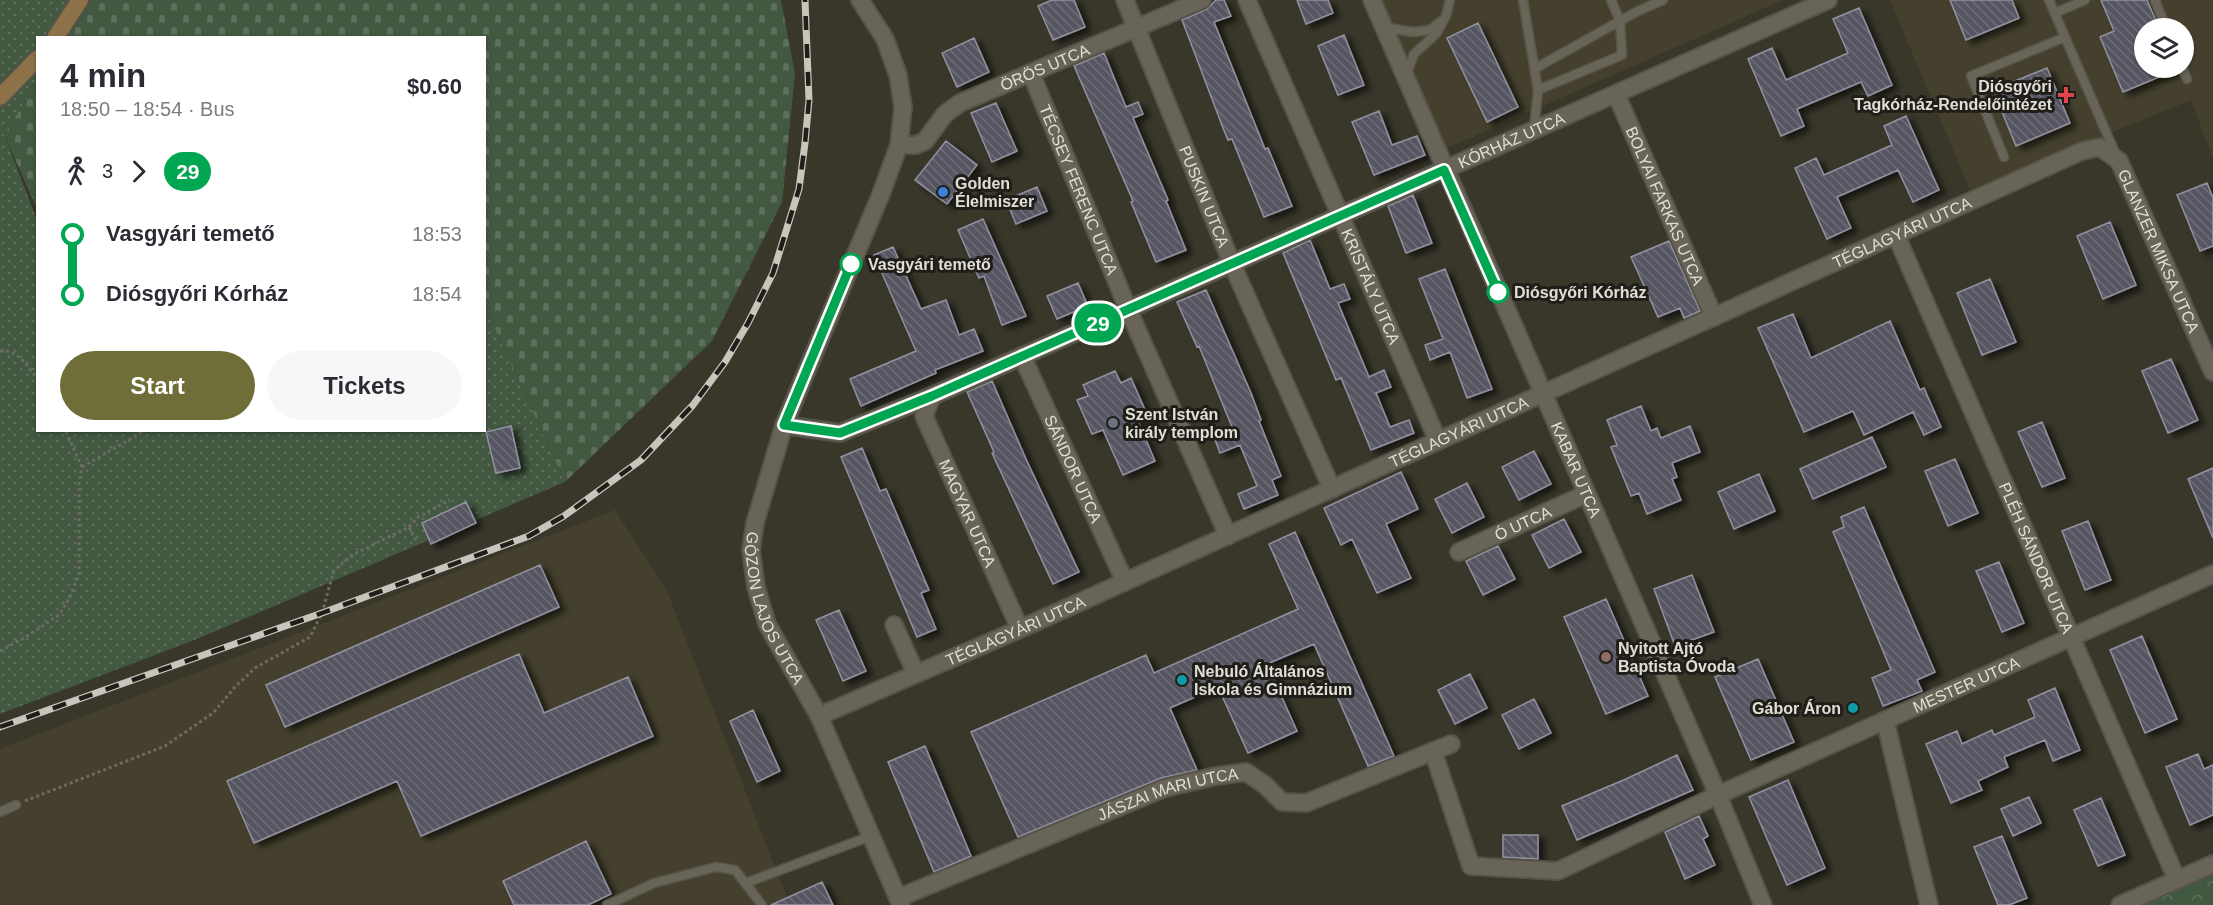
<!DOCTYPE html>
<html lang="en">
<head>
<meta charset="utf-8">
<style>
	:root { --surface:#fff; --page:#f7f7f7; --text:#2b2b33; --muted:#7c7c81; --accent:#6f6d38 }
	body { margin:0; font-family:Helvetica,sans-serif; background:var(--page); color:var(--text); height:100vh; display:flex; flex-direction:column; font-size:22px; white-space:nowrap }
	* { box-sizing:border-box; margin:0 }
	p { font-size:20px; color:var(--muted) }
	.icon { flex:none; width:33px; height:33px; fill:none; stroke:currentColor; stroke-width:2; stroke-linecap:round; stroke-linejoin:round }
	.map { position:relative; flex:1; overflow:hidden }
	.sheet { position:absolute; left:36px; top:36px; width:450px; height:396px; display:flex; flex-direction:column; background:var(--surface); border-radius:0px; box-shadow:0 2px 4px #0004 }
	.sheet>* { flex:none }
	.badge { padding:0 12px; border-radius:20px; font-size:21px; line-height:39px }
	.buttons { position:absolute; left:2134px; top:18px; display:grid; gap:12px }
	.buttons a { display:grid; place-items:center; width:60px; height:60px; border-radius:50%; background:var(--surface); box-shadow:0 2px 4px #0004; font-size:30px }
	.map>.badge { position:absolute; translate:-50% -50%; box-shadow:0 0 0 3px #fff }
	.legs { display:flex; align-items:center; gap:9px; height:66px; padding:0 24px; font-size:20px }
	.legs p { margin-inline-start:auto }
	.overview { display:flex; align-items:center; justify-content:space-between; height:102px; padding:0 24px }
	h1 { font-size:33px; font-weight:800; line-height:45px }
	.action { display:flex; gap:12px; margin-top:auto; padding:12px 24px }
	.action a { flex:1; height:69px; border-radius:36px; background:var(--accent); color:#fff; font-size:24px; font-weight:800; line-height:69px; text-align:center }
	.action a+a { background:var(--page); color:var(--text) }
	ul { padding:0 24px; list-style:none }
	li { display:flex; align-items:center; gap:21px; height:60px; font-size:22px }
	li i { display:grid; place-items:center; width:9px; height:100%; margin:0 8px; background:currentColor }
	li i::after { content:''; width:15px; height:15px; margin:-8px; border:4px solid; border-radius:50%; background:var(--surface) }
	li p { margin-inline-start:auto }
	li:first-child i { background:linear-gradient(#0000 50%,currentColor 0) }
	li:last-child i { background:linear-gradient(currentColor 50%,#0000 0) }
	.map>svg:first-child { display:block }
</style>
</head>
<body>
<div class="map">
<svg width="2213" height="905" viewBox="0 0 2213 905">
	<defs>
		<pattern id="grass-dots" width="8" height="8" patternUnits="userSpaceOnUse" patternTransform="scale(1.5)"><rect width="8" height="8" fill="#435840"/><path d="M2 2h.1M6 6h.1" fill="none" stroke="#5e705b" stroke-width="1.8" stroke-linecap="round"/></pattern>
		<pattern id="cemetery-stones" width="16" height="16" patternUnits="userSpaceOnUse" patternTransform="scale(1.5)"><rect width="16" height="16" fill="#435840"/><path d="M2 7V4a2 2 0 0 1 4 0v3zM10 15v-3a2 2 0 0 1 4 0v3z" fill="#5e705b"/></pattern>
		<pattern id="park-crowns" width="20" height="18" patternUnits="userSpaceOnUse" patternTransform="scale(1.5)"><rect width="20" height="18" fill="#435840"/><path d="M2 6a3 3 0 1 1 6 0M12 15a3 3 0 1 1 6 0" fill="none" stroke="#5e705b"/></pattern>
		<pattern id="building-back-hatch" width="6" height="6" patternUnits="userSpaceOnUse" patternTransform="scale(1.5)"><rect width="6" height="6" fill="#565562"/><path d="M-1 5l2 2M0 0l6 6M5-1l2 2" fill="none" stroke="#6e6d78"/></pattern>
		<filter id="shadow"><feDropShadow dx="6" dy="4" stdDeviation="3" flood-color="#0009"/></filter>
	</defs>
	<rect width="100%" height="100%" fill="#39372a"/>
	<path fill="#44402d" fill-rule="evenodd" d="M1380,0H1783L1445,149Z
		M1890,0H2213V159L2191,100L1970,190ZM2145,28H2184V68H2145Z
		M615,510L667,591L790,905H0V749Z"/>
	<path fill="url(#grass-dots)" d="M0,0H92L68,37L38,38L37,84L4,134L37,220L38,430H484L485,307L565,482L197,639L0,714Z"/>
	<path fill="url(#cemetery-stones)" d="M92,0H781L795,74L782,202L712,341L565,482L485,307L484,38L68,37Z
		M37,84V209L4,134Z"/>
	<path fill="url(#park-crowns)" d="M2213,873V905H2139Z"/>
	<path fill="url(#building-back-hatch)" stroke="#9391a0" stroke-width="1.5" filter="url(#shadow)" d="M1052,0H1074L1085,27L1053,40L1038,6Z
		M1216,0H1224L1231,16L1214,22L1265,149L1268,148L1292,206L1264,217L1232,139L1228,140L1223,128L1182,20L1207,9Z
		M1297,0H1328L1333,13L1306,24Z
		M1950,0H2012L2019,18L1966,40Z
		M2101,0H2147L2159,28H2145V68H2176V70L2123,92L2100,37L2114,31Z
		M1859,8L1892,85L1868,96L1861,82L1797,109L1804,126L1781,136L1748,59L1772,48L1786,80L1848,53L1833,19Z
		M1478,23L1518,107L1487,122L1447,38Z
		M1344,35L1364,85L1338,95L1318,46Z
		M974,38L989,72L957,87L942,53Z
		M1104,53L1126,107L1138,102L1143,114L1133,118L1168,200L1166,201L1186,250L1156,262L1131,202L1133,201L1074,66Z
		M2047,68L2070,123L2016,146L1993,90Z
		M996,103L1017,151L992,162L971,113Z
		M1379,111L1392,145L1417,136L1425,155L1374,175L1352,122Z
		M1906,116L1939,190L1913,202L1898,170L1837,197L1851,228L1827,239L1795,168L1816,158L1824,175L1892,145L1884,126Z
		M946,141L977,165L947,204L915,180Z
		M2207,183L2213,198V246L2200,251L2177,195Z
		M1037,187L1047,211L1016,224L1006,200Z
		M1413,195L1432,243L1406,253L1388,206Z
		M983,219L1026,316L1002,325L984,276L979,278L958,230Z
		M2110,222L2136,285L2103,299L2077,236Z
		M1310,240L1330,289L1344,284L1350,299L1338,303L1369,377L1384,370L1391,387L1376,393L1390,427L1409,420L1414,433L1371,450L1341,378L1336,380L1283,253Z
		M1669,241L1700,311L1684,318L1680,308L1658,317L1631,257Z
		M893,247L921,309L946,300L959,335L974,329L983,351L935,370L936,373L861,406L850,379L916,351L874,255Z
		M1445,269L1492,389L1467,398L1450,352L1430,360L1425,345L1443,339L1419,279Z
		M1990,279L2016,342L1982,355L1957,293Z
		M1078,283L1088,306L1057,319L1047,296Z
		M1206,290L1251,393L1261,420L1259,421L1281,476L1272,480L1278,495L1244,509L1238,494L1257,486L1240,445L1220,453L1215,440L1234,432L1199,346L1197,347L1177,302Z
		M1793,314L1811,358L1890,321L1920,390L1924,388L1941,427L1924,435L1913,412L1864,435L1853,411L1804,432L1758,328Z
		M2171,359L2198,420L2168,433L2142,371Z
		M1115,371L1121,383L1131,378L1146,412L1136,416L1155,461L1123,475L1103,430L1092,434L1077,400L1088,396L1083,385Z
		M992,381L1026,459L1079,572L1053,584L992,453L994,452L967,392Z
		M1641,406L1651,431L1657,428L1661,438L1690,426L1700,452L1672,463L1677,477L1672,479L1681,500L1647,514L1639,493L1631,496L1611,447L1617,445L1607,420Z
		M2042,422L2065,478L2042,487L2018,432Z
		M511,426L520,468L496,473L486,432Z
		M1872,437L1886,467L1813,499L1800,469Z
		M862,448L880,491L886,489L929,590L921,593L936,629L917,637L841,457Z
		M1534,451L1551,484L1519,500L1502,467Z
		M1955,459L1978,513L1948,526L1925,471Z
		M2213,468V538L2188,479Z
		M1401,472L1418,509L1386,524L1411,578L1377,593L1352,539L1341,545L1324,508Z
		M1759,474L1775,511L1734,529L1718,492Z
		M1467,483L1484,517L1452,533L1435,499Z
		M466,502L476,523L431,544L422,523Z
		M1864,507L1935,672L1917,680L1922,691L1883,706L1872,678L1891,670L1833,532L1844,527L1841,517Z
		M1564,519L1581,552L1549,568L1532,535Z
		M2088,521L2111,580L2085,590L2062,531Z
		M1295,532L1394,756L1368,766L1314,644L1267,664L1297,731L1248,753L1218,687L1170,708L1197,770L1161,778L1018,837L971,732L1146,655L1154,673L1298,609L1269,544Z
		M1498,546L1515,579L1483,595L1466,561Z
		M1999,562L2024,623L2002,632L1976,571Z
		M540,565L559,607L285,727L266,685Z
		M1692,575L1714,632L1675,646L1654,589Z
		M1606,599L1648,696L1606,714L1564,617Z
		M839,610L866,671L843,681L816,620Z
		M2142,636L2177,719L2145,733L2110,650Z
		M519,654L544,713L628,677L653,736L421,836L397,781L254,843L227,781Z
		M1758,659L1794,742L1751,760L1715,677Z
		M1470,674L1487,708L1455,724L1438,690Z
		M2055,688L2080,750L2053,761L2045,740L2004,757L2008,767L1978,781L1982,790L1951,803L1926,744L1957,731L1962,744L1992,730L1994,735L2035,717L2028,700Z
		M1534,699L1551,733L1519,749L1502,715Z
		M753,710L780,771L757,782L730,721Z
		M925,746L971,856L934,872L888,762Z
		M2198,754L2204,769L2213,765V815L2190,825L2166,767Z
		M1677,755L1693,790L1577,840L1562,806L1626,779Z
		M1788,780L1825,868L1787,885L1749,797Z
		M2029,797L2041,823L2013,836L2001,809Z
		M2101,798L2125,855L2098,866L2074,810Z
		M1699,816L1708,836L1703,839L1715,865L1685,879L1665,832Z
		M1503,835H1538V859L1503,857Z
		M2002,836L2027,898L2009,905H1998L1974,847Z
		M586,841L611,894L588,905H514L503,881Z
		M822,882L833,905H771Z"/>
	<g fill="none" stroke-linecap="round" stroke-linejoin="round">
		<defs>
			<path id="service" d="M1523,0L1538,90L1534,130
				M2049,0L2116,155
				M2155,0L2166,28
				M2055,13L2085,0
				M1383,27L1413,32L1430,30L1441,21
				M1536,68L1636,12L1663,0
				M2182,68L2187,79
				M1406,75L1414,54L1436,34L1446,16L1450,0
				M1538,90L1622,55L1620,21L1611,0
				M2004,157L1971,76L2065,37
				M0,812L16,805
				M746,883L871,836
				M607,905L654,883L716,867L735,870L762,905"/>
			<g id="minor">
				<path id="s1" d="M1125,0L1232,264L1332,489"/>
				<path id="s2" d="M1247,0L1438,441"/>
				<path id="s3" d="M1372,0L1718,795L1763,905"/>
				<path id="s4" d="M1031,73L1128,309L1228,536"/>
				<path id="s5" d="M1616,94L1714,317"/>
				<path id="s6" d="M899,145H916L925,141L945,114L960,103L1202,0"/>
				<path id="s7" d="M1896,235L2177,880"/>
				<path id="s8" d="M1022,356L1125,582"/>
				<path id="s9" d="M932,396L924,416L1020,629"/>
				<path id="s10" d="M784,425L840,433L932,396L1828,0"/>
				<path id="s11" d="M1459,552L1586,494"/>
				<path d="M894,625L916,674"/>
				<path id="s12" d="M819,716L1020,629L2082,151L2100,147L2119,161L2213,372"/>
				<path d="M1885,720L1929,905"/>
				<path id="s13" d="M1433,751L1471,866L1558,871L1718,795L2213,574"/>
				<path id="s14" d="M898,898L1165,788L1216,776L1246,772L1265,785L1282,802L1306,803L1451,744"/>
				<path d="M2120,905L2213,864"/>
			</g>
			<g id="tertiary">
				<path id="s15" d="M860,0L885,39L898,75L903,107L899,145L881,194L784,425L755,523L751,550L756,587L767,624L819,716L901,905"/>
			</g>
			<path id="secondary" d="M55,38L80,0
				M0,97L38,58"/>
		</defs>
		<use href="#service" stroke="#565449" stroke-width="11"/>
		<use href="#minor" stroke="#565449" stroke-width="20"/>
		<use href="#tertiary" stroke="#565449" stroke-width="20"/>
		<use href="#secondary" stroke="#565449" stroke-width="20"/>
		<path stroke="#6d6b5f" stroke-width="3" stroke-dasharray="3 3" stroke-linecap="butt" d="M0,351C18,349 28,367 38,380
			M82,467L146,430
			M409,527L416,541
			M0,651L29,635L59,615L70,597L79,574V485L82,467L65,430
			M25,801L165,746L213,713L235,687L255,668L310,637L322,613L334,570L354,554L409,527L418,517L450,500"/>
		<use href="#service" stroke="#686558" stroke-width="8"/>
		<use href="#minor" stroke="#686558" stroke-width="16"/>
		<use href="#tertiary" stroke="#686558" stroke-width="16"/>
		<use href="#secondary" stroke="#8d7249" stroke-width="16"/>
		<defs>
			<path id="rail" d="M0,727L322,613L529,536L564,516L641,460L693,405L725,362L748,323L773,273L799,189L805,143L809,100L805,0"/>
		</defs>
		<use href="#rail" stroke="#c7c5bc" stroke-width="7"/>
		<use href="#rail" stroke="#1f1e18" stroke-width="4.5" stroke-dasharray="14" stroke-linecap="butt"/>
	</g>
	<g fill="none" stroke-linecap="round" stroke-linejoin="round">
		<defs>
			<path id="line-1" d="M851,264L784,425L840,433L932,396L1444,170L1498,292"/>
		</defs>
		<use href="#line-1" stroke="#fff" stroke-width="14"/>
		<use href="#line-1" stroke="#00a651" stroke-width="9"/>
	</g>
	<path fill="#e0444e" stroke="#1f1e18" stroke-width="2" d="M2063 86h6v6h6v6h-6v6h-6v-6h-6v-6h6z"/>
	<circle fill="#3f7fe0" stroke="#1f1e18" stroke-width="2" cx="943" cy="192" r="6"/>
	<g fill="#fff" stroke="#00a651" stroke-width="3">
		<circle cx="851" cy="264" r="10"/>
		<circle cx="1498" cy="292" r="10"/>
	</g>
	<circle fill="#6b7280" stroke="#1f1e18" stroke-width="2" cx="1113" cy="423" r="6"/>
	<circle fill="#8d6e63" stroke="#1f1e18" stroke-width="2" cx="1606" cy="657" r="6"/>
	<g fill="#0f9aa8" stroke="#1f1e18" stroke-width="2">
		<circle cx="1182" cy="680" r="6"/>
		<circle cx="1853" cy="708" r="6"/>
	</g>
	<g text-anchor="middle" stroke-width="6" stroke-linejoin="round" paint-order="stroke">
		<g font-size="16" fill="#e0ded6" stroke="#1f1e18">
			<text dy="6" stroke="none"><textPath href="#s6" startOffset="171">ÖRÖS UTCA</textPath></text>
			<text dy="6" stroke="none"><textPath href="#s10" startOffset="789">KÓRHÁZ UTCA</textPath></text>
			<text dy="6" stroke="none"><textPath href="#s4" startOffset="126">TÉCSEY FERENC UTCA</textPath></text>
			<text dy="6" stroke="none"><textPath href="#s1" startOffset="212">PUSKIN UTCA</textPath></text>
			<text dy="6" stroke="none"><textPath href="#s5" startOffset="122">BOLYAI FARKAS UTCA</textPath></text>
			<text dy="6" stroke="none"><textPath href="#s12" startOffset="1186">TÉGLAGYÁRI UTCA</textPath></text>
			<text dy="6" stroke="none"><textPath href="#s12" startOffset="1524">GLANZER MIKSA UTCA</textPath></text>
			<text dy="6" stroke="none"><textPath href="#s2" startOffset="312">KRISTÁLY UTCA</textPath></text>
			<text dy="6" stroke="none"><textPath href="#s12" startOffset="700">TÉGLAGYÁRI UTCA</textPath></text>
			<text dy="6" stroke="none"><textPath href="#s8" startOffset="124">SÁNDOR UTCA</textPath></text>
			<text dy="6" stroke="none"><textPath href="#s3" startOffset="512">KABAR UTCA</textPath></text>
			<text dy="6" stroke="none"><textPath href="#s9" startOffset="128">MAGYAR UTCA</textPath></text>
			<text dy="6" stroke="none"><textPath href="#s11" startOffset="70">Ó UTCA</textPath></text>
			<text dy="6" stroke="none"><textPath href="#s7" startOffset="352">PLÉH SÁNDOR UTCA</textPath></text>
			<text dy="6" stroke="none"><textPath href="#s15" startOffset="650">GÓZON LAJOS UTCA</textPath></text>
			<text dy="6" stroke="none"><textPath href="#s12" startOffset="214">TÉGLAGYÁRI UTCA</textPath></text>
			<text dy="6" stroke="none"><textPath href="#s13" startOffset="657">MESTER UTCA</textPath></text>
			<text dy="6" stroke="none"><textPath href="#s14" startOffset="290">JÁSZAI MARI UTCA</textPath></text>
		</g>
		<g font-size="16" font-weight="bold" fill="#e0ded6" stroke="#1f1e18" text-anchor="start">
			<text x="2052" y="92" text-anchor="end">Diósgyőri<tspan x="2052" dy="18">Tagkórház-Rendelőintézet</tspan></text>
			<text x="955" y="189">Golden<tspan x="955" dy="18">Élelmiszer</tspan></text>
			<text x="1125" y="420">Szent István<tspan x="1125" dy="18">király templom</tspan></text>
			<text x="1618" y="654">Nyitott Ajtó<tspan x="1618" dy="18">Baptista Óvoda</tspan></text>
			<text x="1194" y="677">Nebuló Általános<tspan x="1194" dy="18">Iskola és Gimnázium</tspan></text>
			<text x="1841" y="714" text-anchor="end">Gábor Áron</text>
		</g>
		<g font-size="16" font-weight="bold" fill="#e0ded6" stroke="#1f1e18" text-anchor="start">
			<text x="868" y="270">Vasgyári temető</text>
			<text x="1514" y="298">Diósgyőri Kórház</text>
		</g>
	</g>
</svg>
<div class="buttons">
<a><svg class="icon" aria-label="layers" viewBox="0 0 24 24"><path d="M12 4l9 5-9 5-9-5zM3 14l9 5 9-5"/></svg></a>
</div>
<b class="badge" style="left:1098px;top:323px;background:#00a651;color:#fff">29</b>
<section class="sheet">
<div class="overview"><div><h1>4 min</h1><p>18:50 – 18:54 · Bus</p></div><b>$0.60</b></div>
<div class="legs"><svg class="icon" aria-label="walk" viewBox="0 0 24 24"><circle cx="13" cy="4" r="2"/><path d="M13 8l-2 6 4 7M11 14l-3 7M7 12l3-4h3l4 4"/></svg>3<svg class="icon" aria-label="forward" viewBox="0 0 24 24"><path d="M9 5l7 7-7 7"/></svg><b class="badge" style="background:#00a651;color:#fff">29</b></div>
<ul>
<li><i style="color:#00a651"></i><b>Vasgyári temető</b><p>18:53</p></li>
<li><i style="color:#00a651"></i><b>Diósgyőri Kórház</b><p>18:54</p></li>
</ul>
<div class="action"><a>Start</a><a>Tickets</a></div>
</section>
</div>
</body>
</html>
